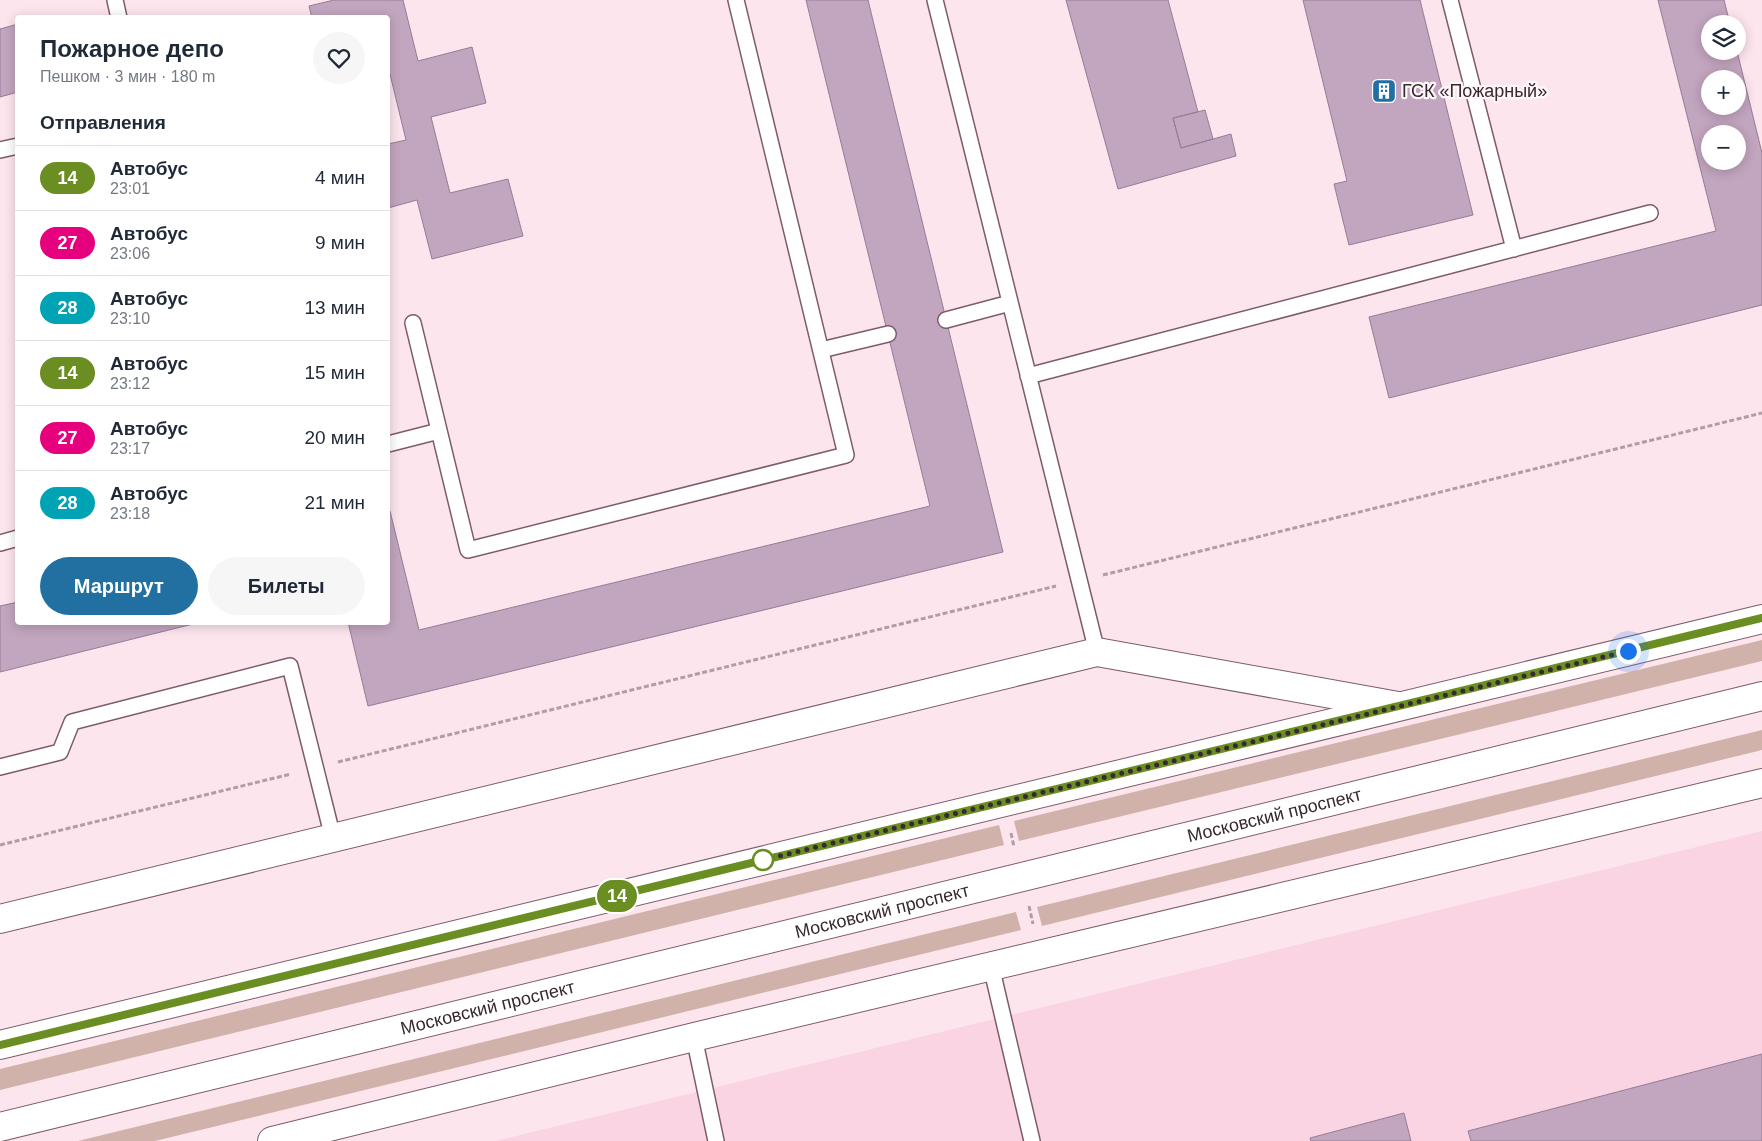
<!DOCTYPE html>
<html lang="ru">
<head>
<meta charset="utf-8">
<style>
	:root { --surface:#fff; --page:#f6f6f7; --text:#1f2937; --muted:#747a83; --line:#e0e1e3; --accent:#2270a2 }
	body { margin:0; font-family:Arial,sans-serif; background:var(--page); color:var(--text); height:100vh; display:flex; flex-direction:column; font-size:19px; white-space:nowrap }
	* { box-sizing:border-box; margin:0 }
	p { font-size:16px; color:var(--muted) }
	.icon { flex:none; width:28px; height:28px; fill:none; stroke:currentColor; stroke-width:2; stroke-linecap:round; stroke-linejoin:round }
	.map { position:relative; flex:1; overflow:hidden }
	.side { position:absolute; left:15px; top:15px; width:375px; height:610px; display:flex; flex-direction:column; background:var(--surface); border-radius:5px; box-shadow:0 2px 12px #0003 }
	.side>* { flex:none }
	.badge { padding:0 10px; border-radius:16px; font-size:18px; line-height:32px }
	.controls { position:absolute; left:1701px; top:15px; display:grid; gap:10px }
	.controls a { display:grid; place-items:center; width:45px; height:45px; border-radius:50%; background:var(--surface); box-shadow:0 2px 12px #0003; font-size:25px }
	.you { position:absolute; width:25px; height:25px; margin:-12px; border:4px solid #fff; border-radius:50%; background:#1a73e8; box-shadow:0 0 0 8px #1a73e833 }
	.map>.badge { position:absolute; translate:-50% -50%; box-shadow:0 0 0 2px #fff }
	h2 { padding:0 25px; font-size:19px; line-height:45px }
	.round { display:grid; place-items:center; flex:none; width:52px; height:52px; border-radius:26px; background:var(--page) }
	.headline { display:flex; align-items:center; justify-content:space-between; height:85px; padding:0 25px }
	h1 { font-size:24px; font-weight:800; line-height:38px }
	.action { display:flex; gap:10px; margin-top:auto; padding:10px 25px }
	.action a { flex:1; height:58px; border-radius:30px; background:var(--accent); color:#fff; font-size:20px; font-weight:800; line-height:58px; text-align:center }
	.action a+a { background:var(--page); color:var(--text) }
	ul { padding:0; list-style:none }
	li { display:flex; align-items:center; gap:15px; height:65px; padding:0 25px; border-top:1px solid var(--line) }
	li div { flex:1 }
	li b { display:block; font-size:19px }
	li em { font-style:normal }
	li .badge { min-width:55px; font-weight:700; text-align:center }
	.map>svg:first-child { display:block }
</style>
</head>
<body>
<div class="map">
<svg width="1762" height="1141" viewBox="0 0 1762 1141">
	<rect width="100%" height="100%" fill="#fde5ee"/>
	<path fill="#fad4e3" d="M1762,831V1141H496Z"/>
	<path fill="#d0b2aa" d="M1762,640V661L1019,841L1014,821Z
		M1762,730V750L1042,926L1037,907Z
		M999,825L1004,845L0,1090V1069Z
		M1016,912L1021,930L155,1141H78Z"/>
	<path fill="#c2a5bf" stroke="#977c95" fill-rule="evenodd" d="M334,0H403L418,61L472,47L486,103L431,117L450,193L508,179L523,236L432,259L417,200L388,208V144L406,140L388,66V18H312L309,6Z
		M806,0H868L1003,552L368,706L348,622H388V511H390L419,630L930,506Z
		M1066,0H1168L1198,112L1173,118L1181,148L1231,134L1236,156L1118,189Z
		M1303,0H1420L1473,215L1349,245L1334,184L1347,181Z
		M1658,0H1724L1730,24H1710V51H1737L1762,153V305L1389,398L1369,317L1716,231ZM1710,79H1738V106H1710ZM1710,134H1738V161H1710Z
		M18,24V92L0,97V29Z
		M1205,110L1213,139L1181,148L1173,118Z
		M18,602V622H201L0,672V606Z
		M1762,1054V1141H1471L1468,1131Z
		M1404,1113L1411,1141H1311L1310,1138Z"/>
	<g fill="none" stroke-linecap="round" stroke-linejoin="round">
		<defs>
			<path id="service" d="M115,0L119,18
				M935,0L1097,652
				M1450,0L1514,249
				M0,150L18,146
				M946,320L1010,303
				M413,323L468,550L846,455L736,0
				M821,350L888,334
				M1028,376L1650,213
				M388,444L439,431
				M0,543L18,538
				M0,767L60,752L72,722L290,666L333,838
				M991,966L1032,1141
				M694,1037L716,1141"/>
			<path id="minor" d="M0,919L1097,652L1398,706"/>
			<g id="primary">
				<path d="M0,1045L1762,619"/>
				<path id="s1" d="M0,1127L1762,696"/>
				<path d="M272,1141L694,1037L1762,783"/>
			</g>
		</defs>
		<use href="#service" stroke="#7d5c6a" stroke-width="18"/>
		<use href="#minor" stroke="#7d5c6a" stroke-width="30"/>
		<use href="#primary" stroke="#7d5c6a" stroke-width="30"/>
		<path stroke="#b19da5" stroke-width="3" stroke-dasharray="5 2.5" stroke-linecap="butt" d="M1103,575L1762,413
			M338,762L1056,586
			M1011,833L1014,847
			M0,845L291,774
			M1029,906L1033,924"/>
		<use href="#service" stroke="#fff" stroke-width="15"/>
		<use href="#minor" stroke="#fff" stroke-width="28"/>
		<use href="#primary" stroke="#fff" stroke-width="28"/>
	</g>
	<g fill="none" stroke-linecap="round" stroke-linejoin="round">
		<defs>
			<path id="line" d="M0,1045L1762,618"/>
		</defs>
		<use href="#line" stroke="#fff" stroke-width="11"/>
		<use href="#line" stroke="#6b8e23" stroke-width="8"/>
		<path stroke="#37292f" stroke-width="5" stroke-dasharray="0 9" d="M763,860L1628,651"/>
	</g>
	<defs>
		<symbol id="building-square" viewBox="-11 -11 22 22"><rect x="-9" y="-9" width="18" height="18" rx="4" fill="#2270a2" stroke="#fff7fa"/><path d="M-4-6H4V6H1V3H-1V6H-4ZM-2.5-4.3h1.7v1.8h-1.7ZM.8-4.3h1.7v1.8H.8ZM-2.5-1h1.7V.8h-1.7ZM.8-1h1.7V.8H.8Z" fill="#fff"/></symbol>
	</defs>
	<g fill-rule="evenodd">
		<use href="#building-square" x="1370" y="77" width="28" height="28"/>
	</g>
	<circle fill="#fff" stroke="#6b8e23" stroke-width="2.5" cx="763" cy="860" r="10"/>
	<g text-anchor="middle" stroke-width="4.5" stroke-linejoin="round" paint-order="stroke">
		<g font-size="18" fill="#37292f" stroke="#fff7fa" text-anchor="start">
			<text x="1402" y="97">ГСК «Пожарный»</text>
		</g>
		<g font-size="18" fill="#37292f" stroke="#fff7fa">
			<text dy="6" stroke="none"><textPath href="#s1" startOffset="1312">Московский проспект</textPath></text>
			<text dy="6" stroke="none"><textPath href="#s1" startOffset="908">Московский проспект</textPath></text>
			<text dy="6" stroke="none"><textPath href="#s1" startOffset="502">Московский проспект</textPath></text>
		</g>
	</g>
</svg>
<div class="controls">
<a><svg class="icon" aria-label="layers" viewBox="0 0 24 24"><path d="M12 4l9 5-9 5-9-5zM3 14l9 5 9-5"/></svg></a>
<a>+</a>
<a>−</a>
</div>
<div class="you" style="left:1628px;top:651px"></div>
<b class="badge" style="left:617px;top:896px;background:#6b8e23;color:#fff">14</b>
<section class="side">
<div class="headline"><div><h1>Пожарное депо</h1><p>Пешком · 3 мин · 180 m</p></div><a class="round"><svg class="icon" aria-label="heart" viewBox="0 0 24 24"><path d="M12 20l-8-8c-3-5 5-10 8-4 3-6 11-1 8 4z"/></svg></a></div>
<h2>Отправления</h2>
<ul>
<li><span class="badge" style="background:#6b8e23;color:#fff">14</span><div><b>Автобус</b><p>23:01</p></div><em>4 мин</em></li>
<li><span class="badge" style="background:#e6007e;color:#fff">27</span><div><b>Автобус</b><p>23:06</p></div><em>9 мин</em></li>
<li><span class="badge" style="background:#00a3b4;color:#fff">28</span><div><b>Автобус</b><p>23:10</p></div><em>13 мин</em></li>
<li><span class="badge" style="background:#6b8e23;color:#fff">14</span><div><b>Автобус</b><p>23:12</p></div><em>15 мин</em></li>
<li><span class="badge" style="background:#e6007e;color:#fff">27</span><div><b>Автобус</b><p>23:17</p></div><em>20 мин</em></li>
<li><span class="badge" style="background:#00a3b4;color:#fff">28</span><div><b>Автобус</b><p>23:18</p></div><em>21 мин</em></li>
</ul>
<div class="action"><a>Маршрут</a><a>Билеты</a></div>
</section>
</div>
</body>
</html>
